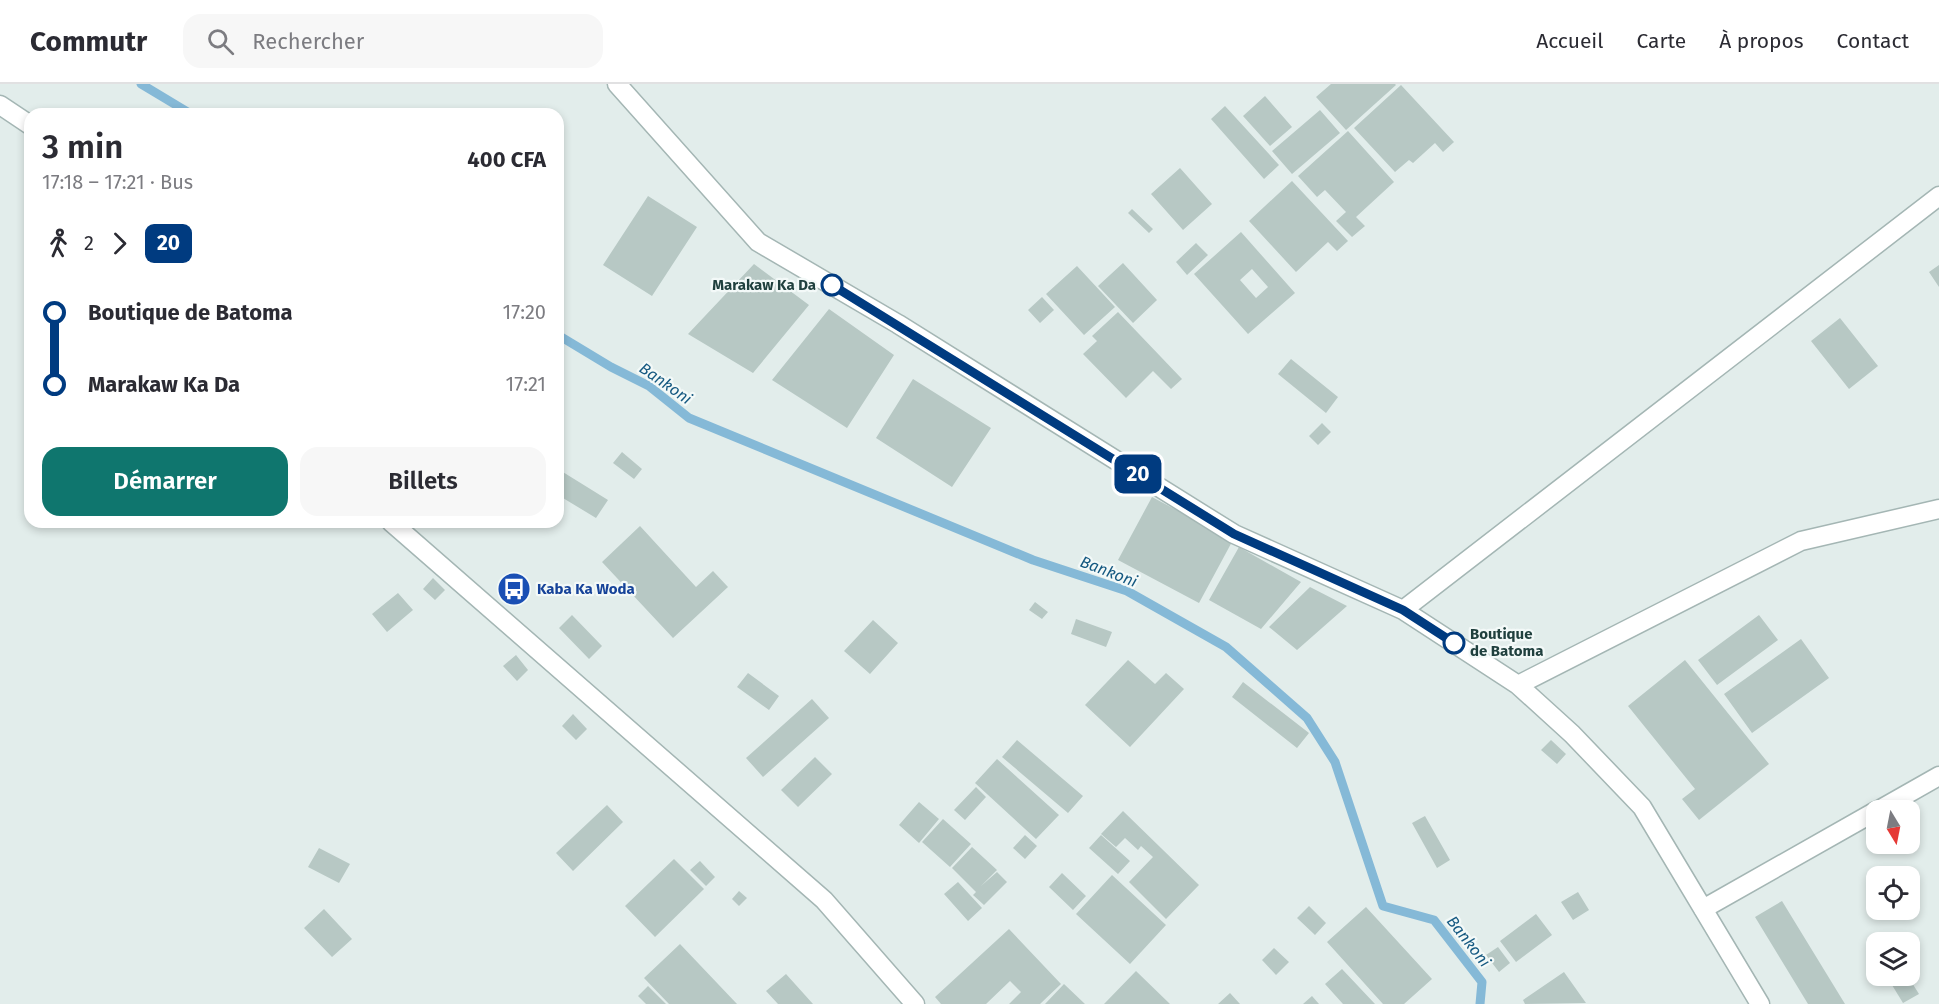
<!DOCTYPE html>
<html lang="fr">
<head>
<meta charset="utf-8">
<style>
	:root { --surface:#fff; --page:#f7f7f7; --text:#2b2b33; --muted:#7c7c81; --line:#e1e1e2; --accent:#0f766e }
	body { margin:0; font-family:"Fira Sans",sans-serif; background:var(--page); color:var(--text); height:100vh; display:flex; flex-direction:column; font-size:22px; white-space:nowrap }
	* { box-sizing:border-box; margin:0 }
	p { font-size:20px; color:var(--muted) }
	.icon { flex:none; width:33px; height:33px; fill:none; stroke:currentColor; stroke-width:2; stroke-linecap:round; stroke-linejoin:round }
	.map { position:relative; flex:1; overflow:hidden }
	.panel { position:absolute; left:24px; top:24px; width:540px; height:420px; display:flex; flex-direction:column; background:var(--surface); border-radius:18px; box-shadow:0 3px 9px #0003 }
	.panel>* { flex:none }
	.badge { padding:0 12px; border-radius:9px; font-size:21px; line-height:39px }
	.needle { width:39px; rotate:170deg }
	.tools { position:absolute; left:1866px; top:716px; display:grid; gap:12px }
	.tools a { display:grid; place-items:center; width:54px; height:54px; border-radius:12px; background:var(--surface); box-shadow:0 3px 9px #0003; font-size:30px }
	.map>.badge { position:absolute; translate:-50% -50%; box-shadow:0 0 0 3px #fff }
	.legs { display:flex; align-items:center; gap:9px; height:66px; padding:0 18px; font-size:20px }
	.legs p { margin-inline-start:auto }
	.headline { display:flex; align-items:center; justify-content:space-between; height:102px; padding:0 18px }
	h1 { font-size:33px; font-weight:600; line-height:45px }
	.primary-button { display:flex; gap:12px; margin-top:auto; padding:12px 18px }
	.primary-button a { flex:1; height:69px; border-radius:18px; background:var(--accent); color:#fff; font-size:24px; font-weight:600; line-height:69px; text-align:center }
	.primary-button a+a { background:var(--page); color:var(--text) }
	ul { padding:0 18px; list-style:none }
	li { display:flex; align-items:center; gap:21px; height:72px; font-size:22px }
	li i { display:grid; place-items:center; width:9px; height:100%; margin:0 8px; background:currentColor }
	li i::after { content:''; width:15px; height:15px; margin:-8px; border:4px solid; border-radius:50%; background:var(--surface) }
	li p { margin-inline-start:auto }
	li:first-child i { background:linear-gradient(#0000 50%,currentColor 0) }
	li:last-child i { background:linear-gradient(currentColor 50%,#0000 0) }
	header { display:flex; align-items:center; gap:36px; box-sizing:border-box; height:84px; padding:0 30px; background:var(--surface); border-bottom:2px solid var(--line) }
	header strong { font-size:28px }
	nav { display:flex; gap:33px; margin-inline-start:auto; font-size:21px }
	.search { width:420px; height:54px; background:var(--page); display:flex; align-items:center; gap:15px; box-sizing:border-box; padding:0 21px; border-radius:18px; color:var(--muted); font-size:22px }
	.map>svg:first-child { display:block }
</style>
</head>
<body>
<header>
<strong>Commutr</strong>
<div class="search"><svg class="icon" aria-label="search" viewBox="0 0 24 24"><circle cx="10" cy="10" r="6"/><path d="M15 15l6 6"/></svg>Rechercher</div>
<nav><a>Accueil</a><a>Carte</a><a>À propos</a><a>Contact</a></nav>
</header>
<div class="map">
<svg width="1939" height="920" viewBox="0 0 1939 920">
	<rect width="100%" height="100%" fill="#e2edeb"/>
	<g fill="none" stroke-linecap="round" stroke-linejoin="round">
		<path stroke="#85b9d7" stroke-width="9" d="M141,0L191,30
			M558,251L611,283L649,302L689,334L1033,476L1127,507L1226,563L1307,634L1335,678L1383,822L1434,836L1482,898L1480,920"/>
	</g>
	<path fill="#b7c8c4" fill-rule="evenodd" d="M1331,0H1395L1396,1L1346,46L1316,13Z
		M1401,1L1454,58L1443,68L1435,59L1413,79L1409,76L1395,88L1354,44Z
		M1265,12L1292,43L1270,62L1243,32Z
		M1225,22L1279,81L1264,95L1211,35Z
		M1320,26L1340,49L1292,90L1272,67Z
		M1348,47L1394,98L1356,133L1365,142L1352,153L1336,137L1346,128L1325,106L1317,113L1298,92Z
		M1180,84L1212,120L1183,146L1151,110Z
		M1292,97L1348,157L1337,167L1328,158L1296,188L1249,137Z
		M648,112L697,143L652,212L603,181Z
		M1132,125L1153,145L1149,149L1128,129Z
		M1241,148L1295,209L1248,250L1194,190ZM1252,185L1268,203L1256,214L1240,196Z
		M1196,159L1208,171L1187,191L1176,178Z
		M1123,179L1157,216L1133,239L1098,202Z
		M754,180L809,221L753,289L688,250Z
		M1939,181V203L1929,188Z
		M1077,182L1115,223L1084,251L1046,210Z
		M1042,213L1054,226L1040,239L1028,226Z
		M829,225L894,271L847,344L772,296Z
		M1118,228L1182,295L1171,305L1153,287L1126,314L1083,270L1097,257L1092,252Z
		M1840,234L1878,282L1849,305L1811,257Z
		M1291,275L1338,313L1326,329L1278,290Z
		M913,295L991,344L952,403L876,354Z
		M1322,339L1331,348L1318,361L1309,352Z
		M622,368L642,385L634,395L613,379Z
		M558,385L608,416L596,434L558,411Z
		M1152,413L1233,456L1199,519L1118,476Z
		M640,442L696,503L713,487L728,503L673,554L602,478Z
		M1239,463L1301,498L1261,545L1209,516Z
		M433,494L445,506L435,516L423,505Z
		M1310,503L1347,522L1297,566L1269,543Z
		M398,509L413,526L387,548L372,530Z
		M1035,518L1048,528L1042,535L1029,526Z
		M572,531L602,562L589,575L559,544Z
		M1759,531L1778,556L1717,601L1698,576Z
		M1076,535L1112,548L1106,563L1071,550Z
		M873,536L898,559L870,590L844,567Z
		M1801,555L1829,594L1752,649L1724,610Z
		M516,571L528,586L517,597L503,582Z
		M1128,576L1155,600L1166,589L1184,605L1130,663L1085,621Z
		M1685,576L1769,680L1699,736L1682,715L1695,705L1628,622Z
		M748,589L779,612L769,626L737,603Z
		M1243,598L1309,649L1297,664L1232,613Z
		M812,615L829,634L763,693L746,674Z
		M573,630L587,645L576,656L562,642Z
		M1017,656L1083,712L1068,729L1002,673Z
		M1551,656L1566,670L1557,680L1541,666Z
		M815,673L832,690L798,723L781,706Z
		M997,675L1059,731L1036,755L975,699Z
		M976,703L986,713L965,736L954,726Z
		M919,718L939,735L919,759L899,741Z
		M607,721L623,738L573,787L556,769Z
		M1123,727L1199,801L1166,835L1129,798L1153,773L1141,762L1138,766L1125,754L1116,763L1101,750Z
		M1425,732L1450,776L1437,784L1412,739Z
		M943,735L971,760L950,783L922,758Z
		M1025,751L1037,762L1025,775L1013,764Z
		M1101,751L1130,777L1118,790L1089,764Z
		M972,763L997,786L981,802L997,788L1007,798L984,821L973,811L976,808L952,784Z
		M319,764L350,780L339,799L308,783Z
		M674,775L704,805L655,853L625,822Z
		M700,777L715,793L706,802L690,786Z
		M1062,789L1086,812L1073,826L1049,803Z
		M1112,791L1166,841L1130,880L1076,830Z
		M958,798L982,824L968,837L944,810Z
		M739,807L747,814L739,822L732,815Z
		M1578,808L1589,826L1573,836L1561,818Z
		M1782,817L1845,920H1808L1755,833Z
		M1309,822L1326,839L1315,851L1297,834Z
		M1366,823L1432,895L1404,920H1383L1327,858Z
		M324,825L352,855L332,873L304,844Z
		M1536,830L1552,851L1516,878L1500,857Z
		M1009,845L1061,900L1040,920H1009L1021,908L1010,897L986,920H941L935,913Z
		M680,860L737,920H669L644,894Z
		M1498,863L1510,879L1499,888L1486,871Z
		M1274,864L1289,878L1276,891L1262,876Z
		M1342,885L1375,920H1343L1325,900Z
		M1136,887L1170,920H1104Z
		M1564,888L1586,919L1525,920L1523,916Z
		M786,890L813,920H778L766,907Z
		M1907,891L1919,910L1903,919L1892,901Z
		M1064,900L1085,920H1045Z
		M648,902L666,920H646L638,912Z
		M1230,909L1240,920H1218Z
		M1312,912L1319,920H1303Z"/>
	<g fill="none" stroke-linecap="round" stroke-linejoin="round">
		<defs>
			<path id="minor" d="M617,0L758,158L898,240L1234,450L1403,526L1518,601L1572,650L1642,723L1760,920
				M0,21L30,41
				M391,438L824,816L915,920
				M1403,526L1939,112
				M1518,601L1801,457L1939,425
				M1879,726L1939,692
				M1703,825L1876,727"/>
		</defs>
		<use href="#minor" stroke="#a4b6b4" stroke-width="21"/>
		<use href="#minor" stroke="#fff" stroke-width="18"/>
	</g>
	<g fill="none" stroke-linecap="round" stroke-linejoin="round">
		<defs>
			<path id="line-1" d="M832,201L1234,450L1403,526L1454,559"/>
		</defs>
		<use href="#line-1" stroke="#fff" stroke-width="14"/>
		<use href="#line-1" stroke="#003b80" stroke-width="9"/>
	</g>
	<defs>
		<symbol id="bus-disc" viewBox="-11 -11 22 22"><circle r="9.5" fill="#1a4fb4" stroke="#f3f9f8"/><path d="M-5-6H5V4H4V6H2V4H-2V6H-4V4H-5ZM-3.5-4V0h7V-4ZM-3.5 1.2v1.5H-2V1.2ZM2 1.2v1.5H3.5V1.2Z" fill="#fff"/></symbol>
	</defs>
	<g fill-rule="evenodd">
		<use href="#bus-disc" x="495" y="486" width="38" height="38"/>
	</g>
	<g fill="#fff" stroke="#003b80" stroke-width="3">
		<circle cx="832" cy="201" r="10"/>
		<circle cx="1454" cy="559" r="10"/>
	</g>
	<g text-anchor="middle" stroke-width="4.5" stroke-linejoin="round" paint-order="stroke">
		<g font-size="15" font-weight="bold" fill="#20403e" stroke="#f3f9f8" text-anchor="end">
			<text x="816" y="206">Marakaw Ka Da</text>
			<text x="1470" y="555" text-anchor="start">Boutique<tspan x="1470" dy="17">de Batoma</tspan></text>
		</g>
		<g font-size="15" font-weight="bold" fill="#164399" stroke="#f3f9f8" text-anchor="start">
			<text x="537" y="510">Kaba Ka Woda</text>
		</g>
		<g font-size="16" font-style="italic" fill="#155981" stroke="#f3f9f8">
			<text transform="translate(666 299) rotate(35)" y="6">Bankoni</text>
			<text transform="translate(1109 487) rotate(21)" y="6">Bankoni</text>
			<text transform="translate(1469 857) rotate(52)" y="6">Bankoni</text>
		</g>
	</g>
</svg>
<div class="tools">
<a><svg class="needle" viewBox="-14 -14 28 28"><path d="M0-13l5 13h-10z" fill="#e53935"/><path d="M0 13l5-13h-10z" fill="#7c7c81"/></svg></a>
<a><svg class="icon" aria-label="locate" viewBox="0 0 24 24"><circle cx="12" cy="12" r="6"/><path d="M12 2v4M12 18v4M2 12h4M18 12h4"/></svg></a>
<a><svg class="icon" aria-label="layers" viewBox="0 0 24 24"><path d="M12 4l9 5-9 5-9-5zM3 14l9 5 9-5"/></svg></a>
</div>
<b class="badge" style="left:1138px;top:390px;background:#003b80;color:#fff">20</b>
<section class="panel">
<div class="headline"><div><h1>3 min</h1><p>17:18 – 17:21 · Bus</p></div><b>400 CFA</b></div>
<div class="legs"><svg class="icon" aria-label="walk" viewBox="0 0 24 24"><circle cx="13" cy="4" r="2"/><path d="M13 8l-2 6 4 7M11 14l-3 7M7 12l3-4h3l4 4"/></svg>2<svg class="icon" aria-label="forward" viewBox="0 0 24 24"><path d="M9 5l7 7-7 7"/></svg><b class="badge" style="background:#003b80;color:#fff">20</b></div>
<ul>
<li><i style="color:#003b80"></i><b>Boutique de Batoma</b><p>17:20</p></li>
<li><i style="color:#003b80"></i><b>Marakaw Ka Da</b><p>17:21</p></li>
</ul>
<div class="primary-button"><a>Démarrer</a><a>Billets</a></div>
</section>
</div>
</body>
</html>
